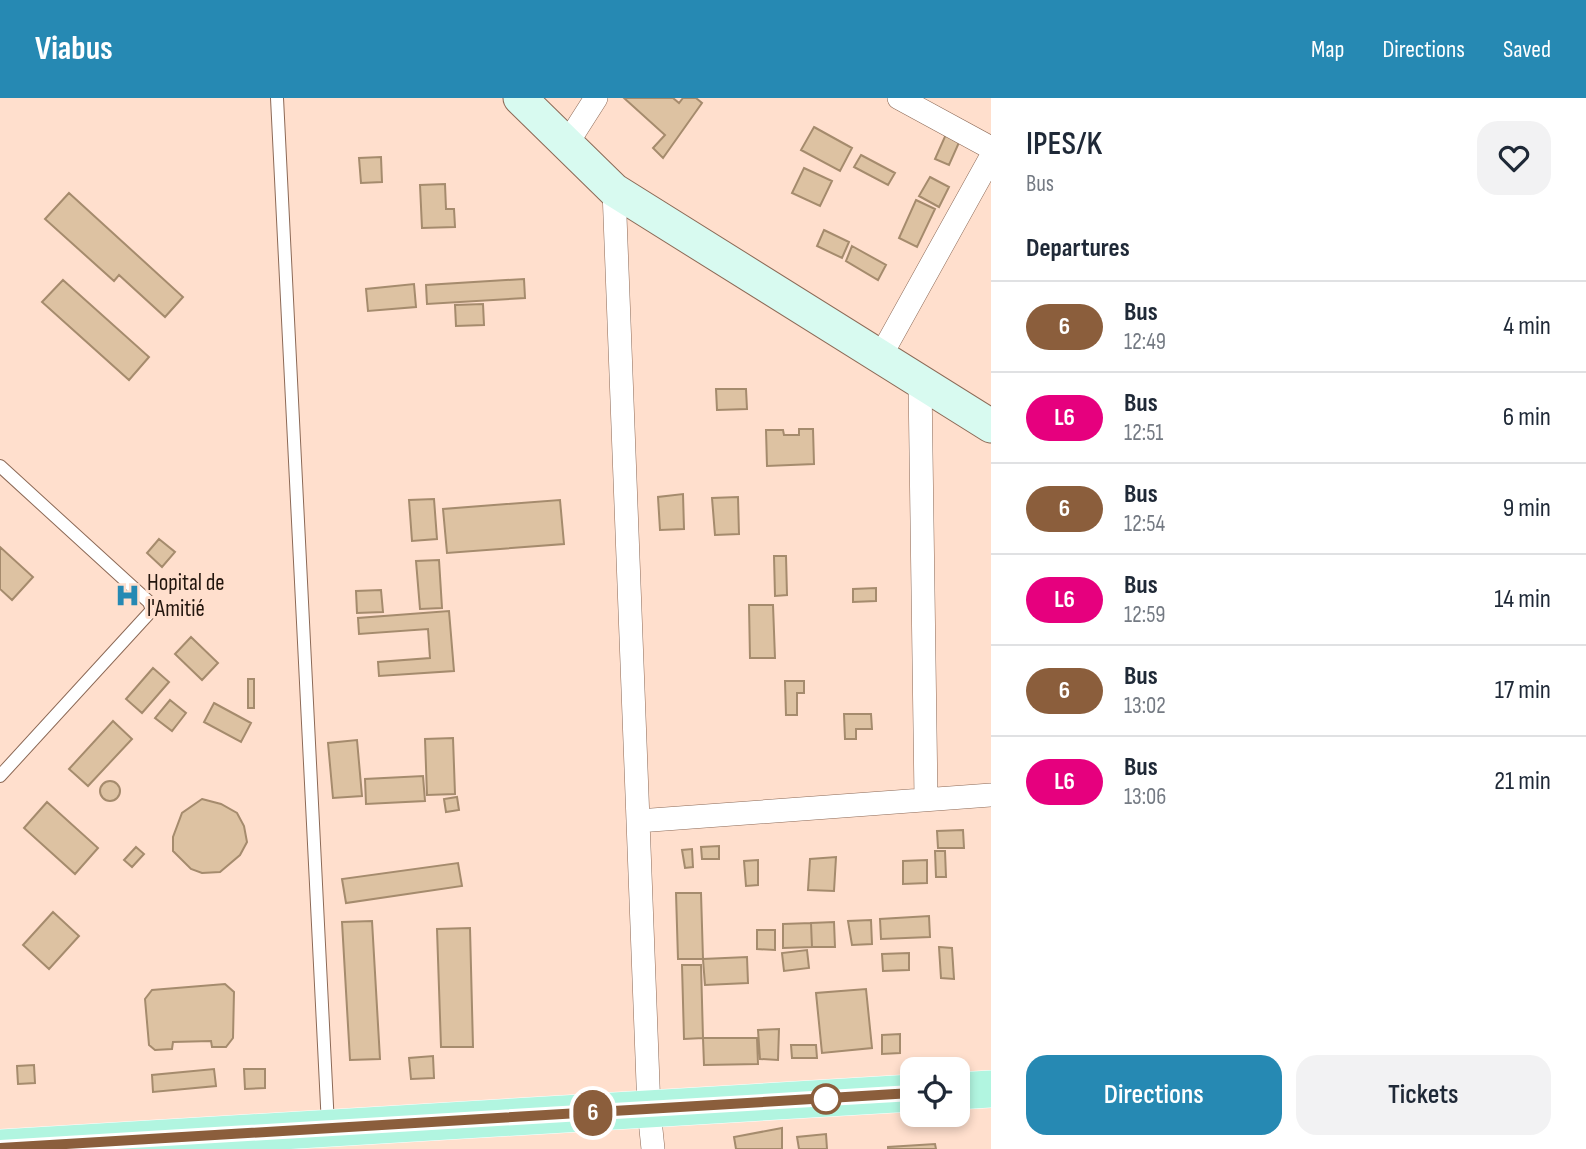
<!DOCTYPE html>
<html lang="en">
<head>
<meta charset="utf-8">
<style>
	:root { --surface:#fff; --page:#f2f2f3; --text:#1f2937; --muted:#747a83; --line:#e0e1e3; --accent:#2689b3 }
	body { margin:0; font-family:"Sofia Sans Condensed",sans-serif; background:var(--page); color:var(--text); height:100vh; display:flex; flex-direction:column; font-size:26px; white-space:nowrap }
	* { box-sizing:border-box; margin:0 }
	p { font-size:23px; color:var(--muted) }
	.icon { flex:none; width:38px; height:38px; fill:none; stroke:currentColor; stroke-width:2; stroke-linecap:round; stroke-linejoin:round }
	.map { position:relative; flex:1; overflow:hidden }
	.panel { display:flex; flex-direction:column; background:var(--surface); width:595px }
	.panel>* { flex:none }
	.badge { padding:0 14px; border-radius:23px; font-size:24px; line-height:46px }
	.controls { position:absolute; left:900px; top:959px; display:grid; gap:14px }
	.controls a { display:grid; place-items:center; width:70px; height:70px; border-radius:14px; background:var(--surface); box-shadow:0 4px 10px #0003; font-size:35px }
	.map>.badge { position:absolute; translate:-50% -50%; box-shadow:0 0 0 4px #fff }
	h2 { padding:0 35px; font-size:26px; line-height:63px }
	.round { display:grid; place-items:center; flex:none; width:74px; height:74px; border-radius:21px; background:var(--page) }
	.summary { display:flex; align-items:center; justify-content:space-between; height:119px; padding:0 35px }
	h1 { font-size:33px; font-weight:600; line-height:52px }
	.button { display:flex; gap:14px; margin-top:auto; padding:14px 35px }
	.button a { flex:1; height:80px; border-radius:21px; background:var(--accent); color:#fff; font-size:28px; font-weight:600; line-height:80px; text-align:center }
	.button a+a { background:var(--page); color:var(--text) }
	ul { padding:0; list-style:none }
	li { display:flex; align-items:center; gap:21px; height:91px; padding:0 35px; border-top:2px solid var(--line) }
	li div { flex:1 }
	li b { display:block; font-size:26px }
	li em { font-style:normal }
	li .badge { min-width:77px; font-weight:700; text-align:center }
	header { display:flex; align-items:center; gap:42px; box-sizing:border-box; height:98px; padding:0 35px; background:var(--accent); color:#fff }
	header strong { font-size:33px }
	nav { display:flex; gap:38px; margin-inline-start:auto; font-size:24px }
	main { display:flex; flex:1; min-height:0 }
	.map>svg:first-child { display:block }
</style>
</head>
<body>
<header>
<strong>Viabus</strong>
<nav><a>Map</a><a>Directions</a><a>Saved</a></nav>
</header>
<main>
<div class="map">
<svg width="991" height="1051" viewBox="0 0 991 1051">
	<rect width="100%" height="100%" fill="#ffdfcd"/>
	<path fill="#ddc2a2" stroke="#a58b6d" stroke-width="2" d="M624,0H673L679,5L683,0H696L702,5L663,60L653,50L665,37Z
		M814,29L852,50L840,73L801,52Z
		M947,34L961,40L949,67L935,61Z
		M861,57L895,75L888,87L854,69Z
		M381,59L382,84L361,85L359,60Z
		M804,70L832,83L820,108L792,95Z
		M930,79L949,89L939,109L919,98Z
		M445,86L446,111H454L455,129L422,130L420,87Z
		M69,95L183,199L165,219L119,177L114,183L45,121Z
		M916,102L935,111L917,149L899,140Z
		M824,132L849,144L842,160L817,148Z
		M852,148L886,167L878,182L846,163Z
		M524,181L525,200L427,206L426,187Z
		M63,182L149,259L129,282L42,204Z
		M414,186L416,209L368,213L366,191Z
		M483,206L484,227L456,228L455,207Z
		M716,291H746L747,311L717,312Z
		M799,331H813L814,366L767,368L766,332H783L784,337H799Z
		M683,396L684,431L660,432L658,399Z
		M738,399L739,436L715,437L712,400Z
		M434,401L437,441L412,443L409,402Z
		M560,402L564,446L447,455L443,411Z
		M159,441L175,454L162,469L147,455Z
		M0,449L33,479L12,502L0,491Z
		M774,458H786L787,497L775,498Z
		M439,462L442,510L420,511L416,463Z
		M876,490V503L853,504V491Z
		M381,492L383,514L357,515L356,493Z
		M749,507H773L775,560H750Z
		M449,513L454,573L379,578L378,564L430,560L428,531L359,536L358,520Z
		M191,539L218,565L202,582L175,556Z
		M153,570L169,584L142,615L126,601Z
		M248,581H254V610H248Z
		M785,583H804V595H797V617H786Z
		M170,602L186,615L172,633L155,620Z
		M214,605L251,625L241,644L204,624Z
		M844,616H871L872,631H856V641H845Z
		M113,623L132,641L88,688L69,671Z
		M453,640L455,696L427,697L425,641Z
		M357,642L362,698L333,700L328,645Z
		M423,678L425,703L366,706L365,681Z
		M100 693a10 10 0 1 1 20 0a10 10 0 1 1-20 0Z
		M457,699L459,712L446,714L444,701Z
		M202,701L221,706L237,715L244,728L247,744L240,757L220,774L202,775L191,771L173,753V739L182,715Z
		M47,704L98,750L75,776L24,730Z
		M963,732L964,750H938L937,733Z
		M719,748V761H702L701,749Z
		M136,749L144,756L132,769L124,762Z
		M692,751L693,769L685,770L682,752Z
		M935,753H945L946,779H936Z
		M836,759L834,793L808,792L810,761Z
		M758,762V787L746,788L744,763Z
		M927,762V785L903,786V763Z
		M458,765L462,788L346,805L342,781Z
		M676,795H701L703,861H678Z
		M53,814L79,838L49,871L23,847Z
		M929,818L930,839L881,841L880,821Z
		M871,822L872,846L852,847L848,823Z
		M372,823L380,961L350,962L342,824Z
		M834,824L835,849H812L811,825Z
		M811,825L812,849L783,850V826Z
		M470,830L473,949H441L437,831Z
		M757,832H775V852L757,851Z
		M939,849L952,850L954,881L941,880Z
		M807,852L809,870L784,873L782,855Z
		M909,855V872L883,873L882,856Z
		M747,859L748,885L705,887L703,861Z
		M682,867H701L703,940L684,941Z
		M225,886L234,894L233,940L226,949H212L211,943L173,944L172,951L155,952L149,947L145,901L152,892Z
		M866,891L872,950L822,955L816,895Z
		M779,931L778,962L760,961L758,932Z
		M900,936V955L882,956V937Z
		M703,940H757L758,966L704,967Z
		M791,947H816L817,960H792Z
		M433,958L434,980L411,981L409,960Z
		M34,967L35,985L18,986L17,968Z
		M214,971L216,988L153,994L152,977Z
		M244,971H265V990L245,991Z
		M782,1030V1051H736L734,1039Z
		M826,1036L827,1051H799L797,1039Z
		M935,1046L936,1051H888V1049Z"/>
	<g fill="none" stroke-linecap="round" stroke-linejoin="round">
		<defs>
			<path id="lane" d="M277,0L328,1028
				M0,368L149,504L152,512L0,678"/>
			<path id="street" d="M899,0L991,50
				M566,47L596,0
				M614,92L649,1012L653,1051
				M880,259L991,59
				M920,284L926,700
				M638,723L991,697"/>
			<path id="secondary" d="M520,0L614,92L991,328"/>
			<path id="primary" d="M957,993L991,991
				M0,1050L912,995"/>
		</defs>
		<use href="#lane" stroke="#8c6956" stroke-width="14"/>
		<use href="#street" stroke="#8c6956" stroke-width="24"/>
		<use href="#secondary" stroke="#8c6956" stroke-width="35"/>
		<use href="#primary" stroke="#fff" stroke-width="38"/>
		<use href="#lane" stroke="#fff" stroke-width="12"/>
		<use href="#street" stroke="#fff" stroke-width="23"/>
		<use href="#secondary" stroke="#d8faf0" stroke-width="33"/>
		<use href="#primary" stroke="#b1f5e0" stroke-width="37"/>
	</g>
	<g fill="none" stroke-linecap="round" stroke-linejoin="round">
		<defs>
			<path id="line" d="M0,1050L912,995"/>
		</defs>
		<use href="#line" stroke="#fff" stroke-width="16"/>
		<use href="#line" stroke="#8b5e3c" stroke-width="10"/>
	</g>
	<defs>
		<symbol id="hospital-bare" viewBox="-9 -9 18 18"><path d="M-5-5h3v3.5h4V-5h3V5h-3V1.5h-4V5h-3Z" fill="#2689b3" stroke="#ffdfcd" stroke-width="2.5" paint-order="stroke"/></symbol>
	</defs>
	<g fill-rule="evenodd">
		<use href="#hospital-bare" x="110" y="480" width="35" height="35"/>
	</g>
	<circle fill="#fff" stroke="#8b5e3c" stroke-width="3.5" cx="826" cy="1001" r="14"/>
	<g text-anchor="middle" stroke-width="6" stroke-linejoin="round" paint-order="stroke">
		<g font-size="23" fill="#23160e" stroke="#ffdfcd" text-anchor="start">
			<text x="147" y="492">Hopital de<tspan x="147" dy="26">l'Amitié</tspan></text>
		</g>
	</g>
</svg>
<div class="controls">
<a><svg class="icon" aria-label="locate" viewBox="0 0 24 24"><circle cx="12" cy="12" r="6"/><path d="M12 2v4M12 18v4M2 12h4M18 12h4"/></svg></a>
</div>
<b class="badge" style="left:593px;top:1015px;background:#8b5e3c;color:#fff">6</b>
</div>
<section class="panel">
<div class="summary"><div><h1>IPES/K</h1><p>Bus</p></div><a class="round"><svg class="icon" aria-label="heart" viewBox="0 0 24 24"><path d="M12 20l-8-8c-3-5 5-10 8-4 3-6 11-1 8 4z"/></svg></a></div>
<h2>Departures</h2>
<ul>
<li><span class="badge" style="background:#8b5e3c;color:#fff">6</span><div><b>Bus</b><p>12:49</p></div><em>4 min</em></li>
<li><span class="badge" style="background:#e6007e;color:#fff">L6</span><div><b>Bus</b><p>12:51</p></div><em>6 min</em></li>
<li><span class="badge" style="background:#8b5e3c;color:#fff">6</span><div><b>Bus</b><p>12:54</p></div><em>9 min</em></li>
<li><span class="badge" style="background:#e6007e;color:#fff">L6</span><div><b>Bus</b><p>12:59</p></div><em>14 min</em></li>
<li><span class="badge" style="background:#8b5e3c;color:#fff">6</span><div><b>Bus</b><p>13:02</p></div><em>17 min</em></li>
<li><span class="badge" style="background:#e6007e;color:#fff">L6</span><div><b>Bus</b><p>13:06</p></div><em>21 min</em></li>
</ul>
<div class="button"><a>Directions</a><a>Tickets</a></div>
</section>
</main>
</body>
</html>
